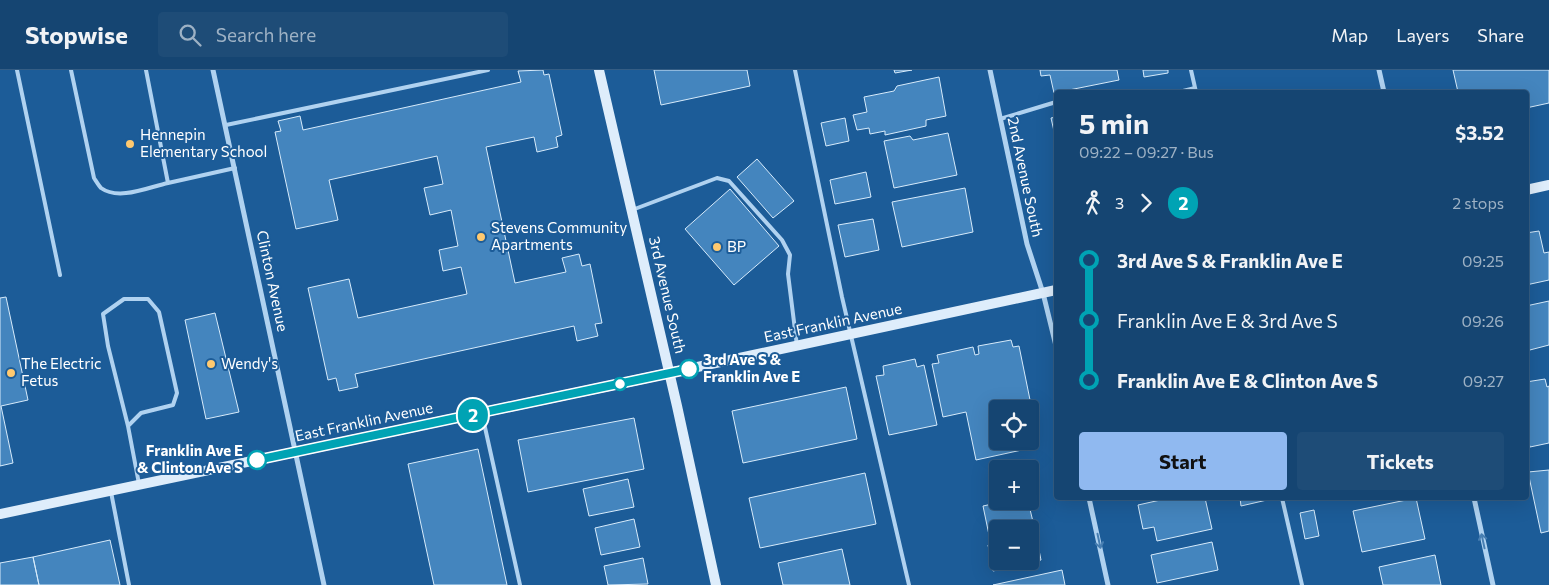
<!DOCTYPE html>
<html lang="en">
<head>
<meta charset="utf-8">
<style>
	:root { --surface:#154572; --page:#1e4c77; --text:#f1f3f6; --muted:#9db1c4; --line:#345d84; --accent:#90b9f0 }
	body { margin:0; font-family:Commissioner,sans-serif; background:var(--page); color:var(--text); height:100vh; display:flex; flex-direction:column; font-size:19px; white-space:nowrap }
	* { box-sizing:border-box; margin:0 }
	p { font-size:16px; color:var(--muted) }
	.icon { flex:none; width:28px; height:28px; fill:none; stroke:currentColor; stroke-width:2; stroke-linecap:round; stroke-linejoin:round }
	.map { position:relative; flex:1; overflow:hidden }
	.panel { position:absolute; left:1054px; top:20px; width:475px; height:410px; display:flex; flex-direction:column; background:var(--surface); border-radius:5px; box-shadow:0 5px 20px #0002,0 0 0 1px var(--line) }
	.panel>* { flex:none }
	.badge { padding:0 10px; border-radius:16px; font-size:18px; line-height:32px }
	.tools { position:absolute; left:989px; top:330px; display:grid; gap:10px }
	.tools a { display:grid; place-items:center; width:50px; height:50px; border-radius:5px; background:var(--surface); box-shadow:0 5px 20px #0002,0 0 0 1px var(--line); font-size:25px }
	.map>.badge { position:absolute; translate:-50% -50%; box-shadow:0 0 0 2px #fff }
	.legs { display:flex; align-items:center; gap:8px; height:55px; padding:0 25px; font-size:16px }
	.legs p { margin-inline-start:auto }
	.summary { display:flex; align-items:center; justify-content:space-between; height:85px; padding:0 25px }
	h1 { font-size:28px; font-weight:700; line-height:38px }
	.button { display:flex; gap:10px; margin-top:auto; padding:10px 25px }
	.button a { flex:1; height:58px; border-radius:5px; background:var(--accent); color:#111; font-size:20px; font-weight:700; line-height:58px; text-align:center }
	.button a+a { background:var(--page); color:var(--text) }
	ul { padding:0 25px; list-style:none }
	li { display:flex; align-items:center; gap:18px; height:60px; font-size:19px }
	li i { display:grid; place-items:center; width:8px; height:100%; margin:0 6px; background:currentColor }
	li i::after { content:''; width:12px; height:12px; margin:-6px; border:4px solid; border-radius:50%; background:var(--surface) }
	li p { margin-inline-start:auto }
	li:first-child i { background:linear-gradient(#0000 50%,currentColor 0) }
	li:last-child i { background:linear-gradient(currentColor 50%,#0000 0) }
	header { display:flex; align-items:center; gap:30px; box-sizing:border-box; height:70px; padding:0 25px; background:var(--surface); border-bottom:1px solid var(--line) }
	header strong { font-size:24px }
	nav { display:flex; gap:28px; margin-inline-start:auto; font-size:18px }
	.search { width:350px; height:45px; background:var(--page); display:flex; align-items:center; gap:12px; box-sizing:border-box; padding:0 18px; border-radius:5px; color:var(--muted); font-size:19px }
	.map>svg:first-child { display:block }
</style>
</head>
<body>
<header>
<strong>Stopwise</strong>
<div class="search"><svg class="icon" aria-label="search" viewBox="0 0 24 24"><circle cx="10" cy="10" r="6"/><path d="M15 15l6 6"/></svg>Search here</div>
<nav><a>Map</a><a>Layers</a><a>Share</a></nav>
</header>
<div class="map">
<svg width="1549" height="515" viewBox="0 0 1549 515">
	<rect width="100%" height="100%" fill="#1c5c98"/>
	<path fill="#4485be" stroke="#d7ebfb" d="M543,0L544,5L549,4L562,65L556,67L558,77L537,82L534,67L486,77L515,213L566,202L562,188L579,184L582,196L590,194L602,253L595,254L598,266L577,271L574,256L355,304L358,317L339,321L336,308L328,310L308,218L349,209L358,248L467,224L461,197L443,201L439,180L458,176L451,140L430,145L424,118L443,114L437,86L329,110L338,150L296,159L275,62L281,61L278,51L300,46L303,60L521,12L518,1Z
		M654,0H747L750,16L661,35Z
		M894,0H912L895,3Z
		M1040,0H1117L1119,10L1054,23L1050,5L1041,6Z
		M1143,0H1168V3L1144,7Z
		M1453,0H1549V33L1526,38V22H1458Z
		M939,7L946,46L926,50V56L885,65V61L870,64L869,58L857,60L853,45L867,42L864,27L894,21L897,16Z
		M1056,47V70L1051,48Z
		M845,48L849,71L826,76L821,53Z
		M948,63L957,105L894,118L884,71L910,66L913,70Z
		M757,89L794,131L773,148L737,107Z
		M866,102L871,127L835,134L830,110Z
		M965,118L973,162L902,177L892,132Z
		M730,119L779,176L734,215L685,159Z
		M873,149L879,180L845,187L838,155Z
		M1539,161L1544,183L1549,182V210L1526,215V163Z
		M6,227L28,330L1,336L13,393L0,396V228Z
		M1549,231V275L1526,281V236Z
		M215,243L239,342L206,349L185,250Z
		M1011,270L1013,277L1019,276L1038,369L1030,370V339H998V371H1029L1031,378L976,390L966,342L943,347L932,294L939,293L937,285L973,277L975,285L979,284L978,276Z
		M915,289L917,297L924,295L937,355L889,365L876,306L884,305L883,296Z
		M1545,309L1547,317L1549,316V373L1530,377L1526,360V312Z
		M846,317L857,369L743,393L732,341Z
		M634,348L644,399L528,422L518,370Z
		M478,379L507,515H434L408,394Z
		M1549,400V461L1541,463L1528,402Z
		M865,403L876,454L760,478L749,428Z
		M628,409L634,437L589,446L583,419Z
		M1165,428H1205L1212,459L1157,471L1154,457L1143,459L1138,435L1165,429Z
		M1240,428H1266L1267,430L1241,436Z
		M1416,428L1425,469L1362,482L1353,441Z
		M1006,431H1028L1034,456L1019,459H998V463L989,465L983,436Z
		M1314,440L1319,466L1305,469L1300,443Z
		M634,449L640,477L601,485L595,458Z
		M1036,465L1041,490L993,501L988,475L998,473V491H1030V466Z
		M110,470L120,515H39L33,487Z
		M1212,472L1218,500L1157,513L1151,485Z
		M842,479L850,515H783L778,493Z
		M1435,485L1441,515H1383L1379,497Z
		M33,487L39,515H0V493Z
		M643,488L648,514L608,515L604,496Z
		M1062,500L1065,515H993Z"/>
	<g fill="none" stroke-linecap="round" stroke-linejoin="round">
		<path stroke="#b0d2f0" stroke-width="4" d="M17,0L60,205
			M71,0L94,108C96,111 99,116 101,118C119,131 149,117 168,113
			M146,0L168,113L235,98
			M795,0L842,227L909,515
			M1191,0L1196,22
			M1179,22L1195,18
			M1000,49L1056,32
			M226,55L488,0
			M632,140L717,108L729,111L782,170L790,185L788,204L797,276
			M482,344L520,515
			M128,356L108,276L103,244L124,229H148L159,242L177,323L173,335L141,343L128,356L139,414
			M111,422L129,515
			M1282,428L1302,515"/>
		<path stroke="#b0d2f0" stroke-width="5" d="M213,0L324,515
			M990,0L1027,174L1043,223L1056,276
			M1379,0L1384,22
			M1089,428L1108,515
			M1474,428L1493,515"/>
		<path stroke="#deedfb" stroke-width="10" d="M599,0L677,336L716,515
			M1526,120L1549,115
			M0,444L637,310L1056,220"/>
	</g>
	<defs><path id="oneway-shaft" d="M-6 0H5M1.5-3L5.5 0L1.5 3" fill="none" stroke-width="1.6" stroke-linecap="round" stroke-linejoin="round" transform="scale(1.25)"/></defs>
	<g stroke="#487fb2">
		<use href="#oneway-shaft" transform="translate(1099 471) rotate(78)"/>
		<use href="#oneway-shaft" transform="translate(1483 471) rotate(-102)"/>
	</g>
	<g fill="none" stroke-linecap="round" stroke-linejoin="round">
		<defs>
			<path id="line-1" d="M257,390L689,299"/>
		</defs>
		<use href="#line-1" stroke="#fff" stroke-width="11"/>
		<use href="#line-1" stroke="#00a3b4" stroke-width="8"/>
	</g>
	<g fill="#ffc96f" stroke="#1c5c98" stroke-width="2">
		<circle cx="130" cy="74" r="5"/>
		<circle cx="481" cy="167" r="5"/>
		<circle cx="717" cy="177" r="5"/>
		<circle cx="211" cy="294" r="5"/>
		<circle cx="11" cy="303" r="5"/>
	</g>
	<g fill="#fff" stroke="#00a3b4" stroke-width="2.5">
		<circle cx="689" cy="299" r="9"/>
		<circle cx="620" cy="314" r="6"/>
		<circle cx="257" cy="390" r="9"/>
	</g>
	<g text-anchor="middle" stroke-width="4" stroke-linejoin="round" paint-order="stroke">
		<g font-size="15" fill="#fff" stroke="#1c5c98" text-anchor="start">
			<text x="140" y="70">Hennepin<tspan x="140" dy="17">Elementary School</tspan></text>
			<text x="491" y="163">Stevens Community<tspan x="491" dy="17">Apartments</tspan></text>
			<text x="727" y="182">BP</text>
			<text x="21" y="299">The Electric<tspan x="21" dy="17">Fetus</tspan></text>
			<text x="221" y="299">Wendy's</text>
		</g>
		<g font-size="15" fill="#fff" stroke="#1c5c98">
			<text transform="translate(1025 107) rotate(78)" y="5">2nd Avenue South</text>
			<text transform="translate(272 211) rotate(78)" y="5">Clinton Avenue</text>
			<text transform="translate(667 225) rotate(77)" y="5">3rd Avenue South</text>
			<text transform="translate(833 253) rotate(-12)" y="5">East Franklin Avenue</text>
			<text transform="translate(364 352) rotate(-12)" y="5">East Franklin Avenue</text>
		</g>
		<g font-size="15" font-weight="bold" fill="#fff" stroke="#1c5c98" text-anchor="start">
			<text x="703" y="295">3rd Ave S &amp;<tspan x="703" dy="17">Franklin Ave E</tspan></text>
			<text x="243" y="386" text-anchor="end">Franklin Ave E<tspan x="243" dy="17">&amp; Clinton Ave S</tspan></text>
		</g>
	</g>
</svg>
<div class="tools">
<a><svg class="icon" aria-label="locate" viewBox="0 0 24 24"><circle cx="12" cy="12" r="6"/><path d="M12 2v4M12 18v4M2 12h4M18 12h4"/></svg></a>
<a>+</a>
<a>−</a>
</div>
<b class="badge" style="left:473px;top:345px;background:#00a3b4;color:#fff">2</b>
<section class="panel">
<div class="summary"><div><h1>5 min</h1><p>09:22 – 09:27 · Bus</p></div><b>$3.52</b></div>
<div class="legs"><svg class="icon" aria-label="walk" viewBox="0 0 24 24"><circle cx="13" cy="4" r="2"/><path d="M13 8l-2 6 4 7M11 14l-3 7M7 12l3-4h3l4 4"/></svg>3<svg class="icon" aria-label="forward" viewBox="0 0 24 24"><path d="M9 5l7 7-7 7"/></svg><b class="badge" style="background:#00a3b4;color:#fff">2</b><p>2 stops</p></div>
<ul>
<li><i style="color:#00a3b4"></i><b>3rd Ave S &amp; Franklin Ave E</b><p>09:25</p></li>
<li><i style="color:#00a3b4"></i><span>Franklin Ave E &amp; 3rd Ave S</span><p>09:26</p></li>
<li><i style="color:#00a3b4"></i><b>Franklin Ave E &amp; Clinton Ave S</b><p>09:27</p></li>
</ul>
<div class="button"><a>Start</a><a>Tickets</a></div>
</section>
</div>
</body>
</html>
